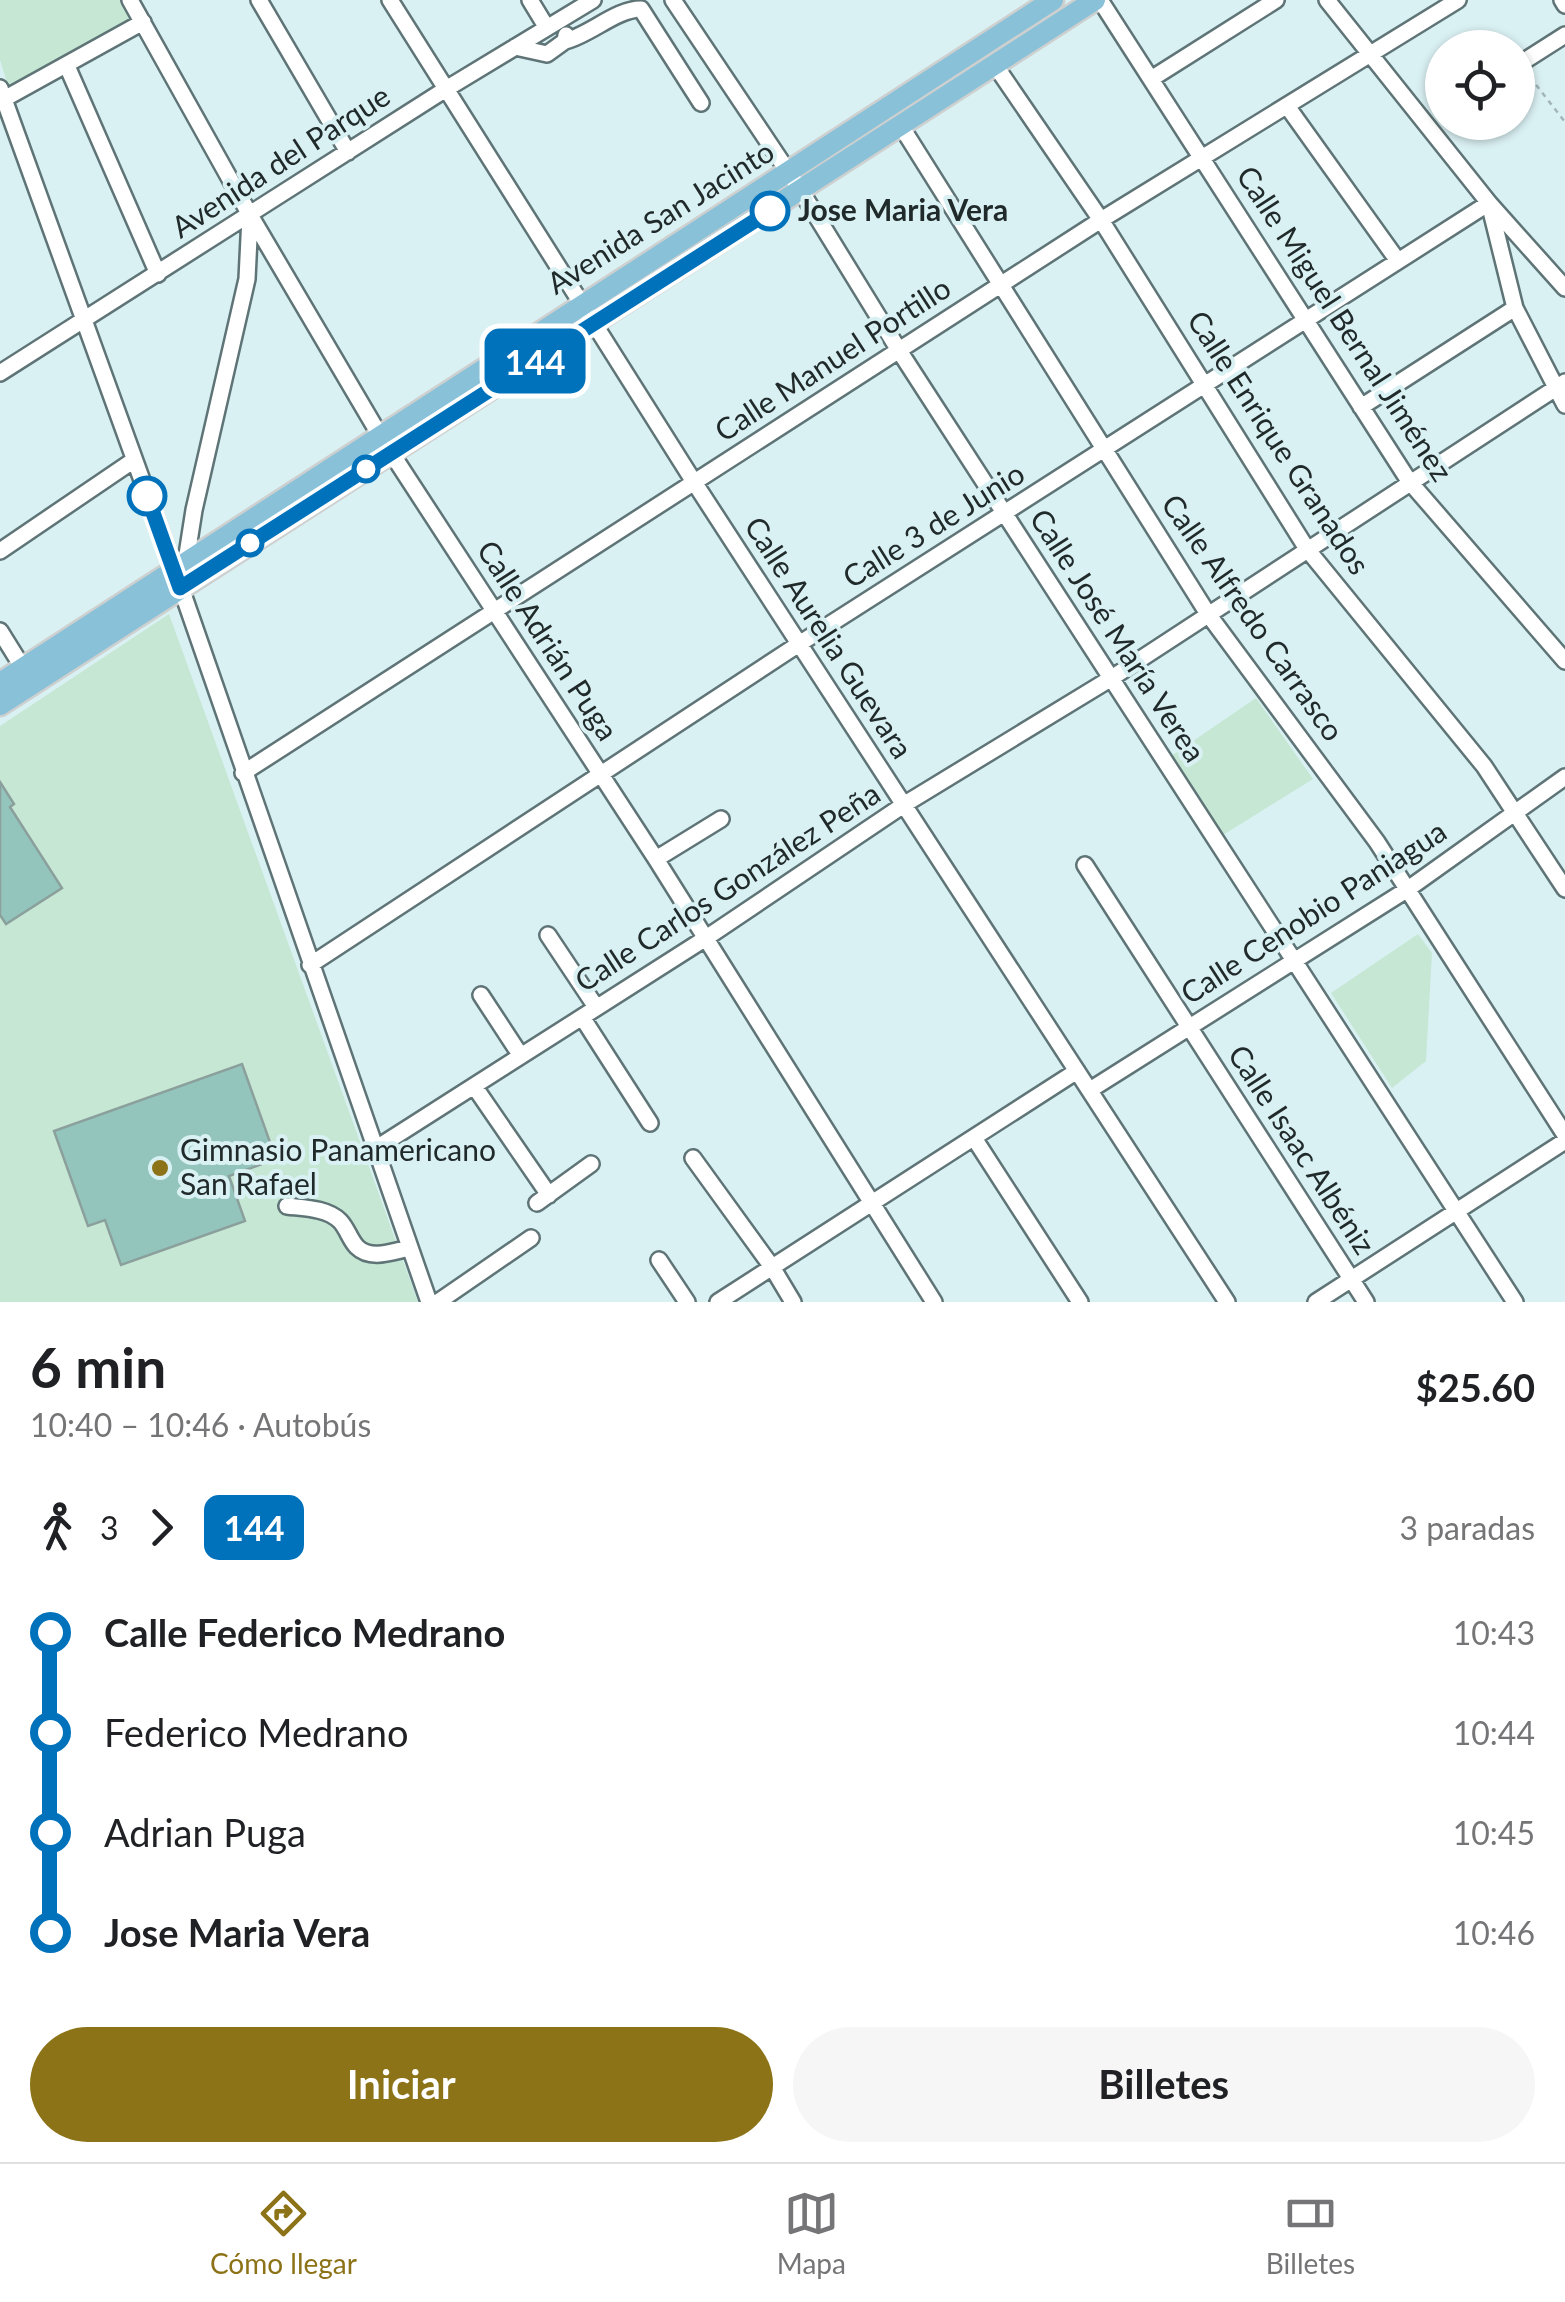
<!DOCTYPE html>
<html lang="es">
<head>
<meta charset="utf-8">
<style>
	:root { --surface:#fff; --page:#f6f6f6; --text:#202124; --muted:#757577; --line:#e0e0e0; --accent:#8d7317 }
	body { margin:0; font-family:Lato,sans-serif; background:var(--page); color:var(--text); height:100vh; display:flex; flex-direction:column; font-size:38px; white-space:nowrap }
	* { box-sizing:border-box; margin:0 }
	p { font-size:32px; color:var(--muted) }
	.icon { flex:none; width:55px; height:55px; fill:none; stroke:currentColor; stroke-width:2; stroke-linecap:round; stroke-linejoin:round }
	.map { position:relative; height:1302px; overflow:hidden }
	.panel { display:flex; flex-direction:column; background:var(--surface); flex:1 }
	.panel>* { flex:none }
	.badge { padding:0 20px; border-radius:15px; font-size:35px; line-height:65px }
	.buttons { position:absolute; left:1425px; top:30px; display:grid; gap:20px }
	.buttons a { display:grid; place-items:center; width:110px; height:110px; border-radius:50%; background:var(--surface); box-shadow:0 2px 8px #0004; font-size:50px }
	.map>.badge { position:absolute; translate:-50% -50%; box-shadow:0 0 0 5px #fff }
	.legs { display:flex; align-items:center; gap:15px; height:110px; padding:0 30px; font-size:32px }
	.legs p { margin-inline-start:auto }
	.overview { display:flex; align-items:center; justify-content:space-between; height:170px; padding:0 30px }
	h1 { font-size:55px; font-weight:700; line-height:75px }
	.button { display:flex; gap:20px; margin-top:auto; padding:20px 30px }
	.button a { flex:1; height:115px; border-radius:60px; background:var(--accent); color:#fff; font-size:40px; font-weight:700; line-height:115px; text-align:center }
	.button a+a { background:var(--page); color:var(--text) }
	ul { padding:0 30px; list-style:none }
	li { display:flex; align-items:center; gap:35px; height:100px; font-size:38px }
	li i { display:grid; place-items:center; width:15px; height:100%; margin:0 12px; background:currentColor }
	li i::after { content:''; width:25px; height:25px; margin:-12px; border:8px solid; border-radius:50%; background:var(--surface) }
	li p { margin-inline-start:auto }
	li:first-child i { background:linear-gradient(#0000 50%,currentColor 0) }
	li:last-child i { background:linear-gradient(currentColor 50%,#0000 0) }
	.tabs { display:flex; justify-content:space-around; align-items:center; height:140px; border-top:2px solid var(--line); background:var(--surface); font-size:28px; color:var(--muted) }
	.tabs a { display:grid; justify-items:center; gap:5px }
	.tabs .on { color:var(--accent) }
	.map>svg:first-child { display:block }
</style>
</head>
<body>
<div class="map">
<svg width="1565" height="1302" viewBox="0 0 1565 1302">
	<rect width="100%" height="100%" fill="#daf1f4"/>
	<path fill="#c6e7d4" d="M0,0H122L134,20L10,92L0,60Z
		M169,614L418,1302H0V726Z
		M1256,698L1313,779L1223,835L1171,756Z
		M1418,934L1432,953L1426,1061L1392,1088L1331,993Z"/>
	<path fill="#93c5bc" stroke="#8ba09c" stroke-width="2.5" d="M0,782L14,804L10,807L62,888L6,924L0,915Z
		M242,1064L276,1159L229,1176L245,1221L121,1265L105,1220L88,1226L54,1131Z"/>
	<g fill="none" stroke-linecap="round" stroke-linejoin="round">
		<defs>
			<path id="minor" d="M130,0L250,215L379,434L656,859L934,1302
				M259,0L348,152
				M390,0L694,482L1227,1302
				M530,0L547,28
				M673,0L801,191L900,352L1515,1302
				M1100,0L1409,481L1565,661
				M1327,0L1489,203L1565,288
				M1562,0L1565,5
				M565,41C590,35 616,9 641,9L701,103
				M515,47L547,54L565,41L566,35
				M995,65L1101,220L1307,549L1484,766L1565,889
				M1518,65L1565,35
				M67,66L158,274
				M1151,79L1276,0
				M0,88L181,588L429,1302
				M4,99L143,22
				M1287,106L1398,261
				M901,126L1208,614L1377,842L1565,1135
				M1490,207L1515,308L1565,405
				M0,373L446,89L593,0
				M1361,407L1515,308
				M0,551L134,460
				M188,566L186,561L194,510L247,279L250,217
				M0,631L23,668
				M243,773L1101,220L1458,0
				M656,859L721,819
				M1085,865L1366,1302
				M548,935L596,1007
				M310,965L799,644L1489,203
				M481,995L521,1056
				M582,1017L650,1123
				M474,1086L549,1195
				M1090,1090L1408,889L1565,777
				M974,1138L1080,1302
				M375,1149L706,938L905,804L1110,679L1565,382
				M693,1158L772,1267L793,1302
				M537,1203L591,1164
				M287,1206C304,1208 327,1208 340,1221C347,1228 350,1240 357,1247C371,1261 394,1251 410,1248
				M659,1260L687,1302
				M438,1302L531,1238
				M718,1302L1077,1071
				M1316,1302L1565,1141"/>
			<path id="major" d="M0,683L1053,0
				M0,705L1095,0"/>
		</defs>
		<use href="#minor" stroke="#5f7476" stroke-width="20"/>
		<use href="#major" stroke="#ced0d0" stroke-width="25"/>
		<path stroke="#a2b5b7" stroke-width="2.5" stroke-dasharray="5 5" stroke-linecap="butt" d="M1530,77L1565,122"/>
		<use href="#minor" stroke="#fff" stroke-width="15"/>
		<use href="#major" stroke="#89c1d8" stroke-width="20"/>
	</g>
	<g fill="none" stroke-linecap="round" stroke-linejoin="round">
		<defs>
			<path id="line-1" d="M147,496L180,588L770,211"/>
		</defs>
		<use href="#line-1" stroke="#fff" stroke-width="22"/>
		<use href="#line-1" stroke="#0072bc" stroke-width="15"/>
	</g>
	<g fill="#fff" stroke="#0072bc" stroke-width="5">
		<circle cx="770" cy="211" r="18"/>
		<circle cx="366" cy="469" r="12"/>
		<circle cx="147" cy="496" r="18"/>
		<circle cx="250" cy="543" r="12"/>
	</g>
	<circle fill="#8d7317" stroke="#daf1f4" stroke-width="4" cx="160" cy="1168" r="10"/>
	<g text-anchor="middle" stroke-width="8" stroke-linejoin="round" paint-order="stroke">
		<g font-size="30" fill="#212a2b" stroke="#daf1f4">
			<text transform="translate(281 162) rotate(-33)" y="10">Avenida del Parque</text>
			<text transform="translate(661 218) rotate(-32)" y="10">Avenida San Jacinto</text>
			<text transform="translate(1344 324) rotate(57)" y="10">Calle Miguel Bernal Jiménez</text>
			<text transform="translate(833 360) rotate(-33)" y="10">Calle Manuel Portillo</text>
			<text transform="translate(1278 443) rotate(57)" y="10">Calle Enrique Granados</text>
			<text transform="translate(934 526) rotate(-32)" y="10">Calle 3 de Junio</text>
			<text transform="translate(1252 618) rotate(55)" y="10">Calle Alfredo Carrasco</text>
			<text transform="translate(1117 636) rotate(57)" y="10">Calle José María Verea</text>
			<text transform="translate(828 638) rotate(57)" y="10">Calle Aurelia Guevara</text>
			<text transform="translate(547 641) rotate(57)" y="10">Calle Adrián Puga</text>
			<text transform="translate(728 888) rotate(-33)" y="10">Calle Carlos González Peña</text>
			<text transform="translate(1314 913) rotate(-33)" y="10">Calle Cenobio Paniagua</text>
			<text transform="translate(1301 1150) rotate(57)" y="10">Calle Isaac Albéniz</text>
		</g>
		<g font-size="30" font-weight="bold" fill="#212a2b" stroke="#daf1f4" text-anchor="start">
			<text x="798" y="221">Jose Maria Vera</text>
		</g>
		<g font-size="30" fill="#212a2b" stroke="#daf1f4" text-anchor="start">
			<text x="180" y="1161">Gimnasio Panamericano<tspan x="180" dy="34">San Rafael</tspan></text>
		</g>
	</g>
</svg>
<div class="buttons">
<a><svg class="icon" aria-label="locate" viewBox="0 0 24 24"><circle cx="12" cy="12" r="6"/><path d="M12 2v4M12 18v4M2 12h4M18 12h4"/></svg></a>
</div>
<b class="badge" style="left:535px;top:361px;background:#0072bc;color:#fff">144</b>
</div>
<section class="panel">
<div class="overview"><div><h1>6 min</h1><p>10:40 – 10:46 · Autobús</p></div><b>$25.60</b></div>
<div class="legs"><svg class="icon" aria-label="walk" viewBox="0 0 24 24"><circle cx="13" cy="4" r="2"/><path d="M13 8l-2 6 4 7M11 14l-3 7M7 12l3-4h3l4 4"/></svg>3<svg class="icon" aria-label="forward" viewBox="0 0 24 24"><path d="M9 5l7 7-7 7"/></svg><b class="badge" style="background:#0072bc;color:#fff">144</b><p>3 paradas</p></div>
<ul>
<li><i style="color:#0072bc"></i><b>Calle Federico Medrano</b><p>10:43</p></li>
<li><i style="color:#0072bc"></i><span>Federico Medrano</span><p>10:44</p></li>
<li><i style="color:#0072bc"></i><span>Adrian Puga</span><p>10:45</p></li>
<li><i style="color:#0072bc"></i><b>Jose Maria Vera</b><p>10:46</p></li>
</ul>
<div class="button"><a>Iniciar</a><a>Billetes</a></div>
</section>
<nav class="tabs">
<a class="on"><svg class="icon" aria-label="directions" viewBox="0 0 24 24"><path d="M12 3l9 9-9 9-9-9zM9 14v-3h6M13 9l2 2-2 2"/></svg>Cómo llegar</a>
<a><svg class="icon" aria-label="map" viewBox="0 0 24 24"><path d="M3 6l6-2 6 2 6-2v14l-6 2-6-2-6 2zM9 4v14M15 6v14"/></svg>Mapa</a>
<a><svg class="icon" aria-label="tickets" viewBox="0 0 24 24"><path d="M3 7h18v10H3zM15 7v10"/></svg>Billetes</a>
</nav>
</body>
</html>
